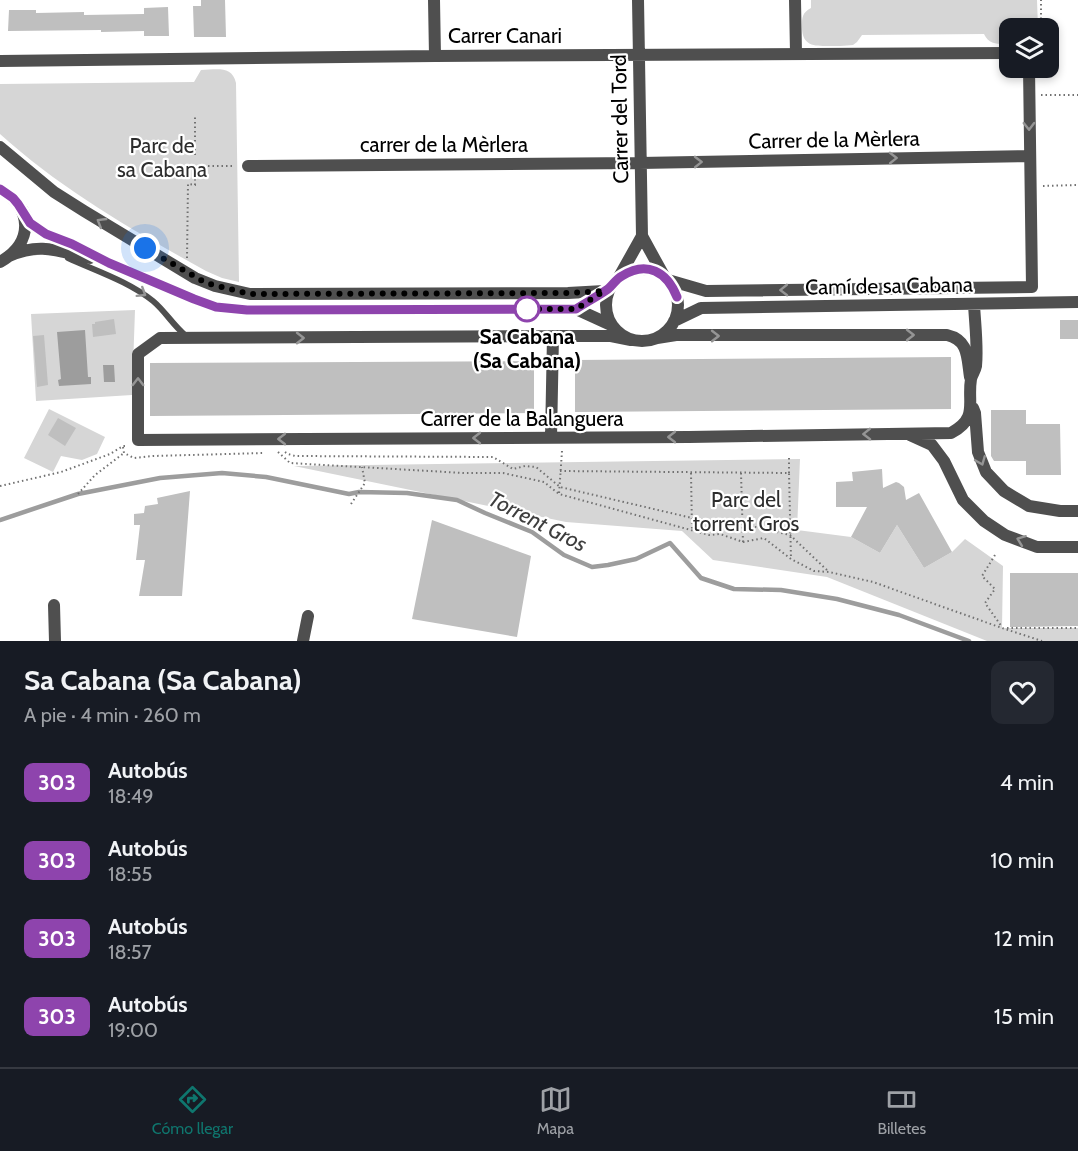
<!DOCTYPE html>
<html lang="es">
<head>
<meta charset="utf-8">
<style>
	:root { --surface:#171b24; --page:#242831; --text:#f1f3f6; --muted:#9ea1a6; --line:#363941; --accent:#0f766e }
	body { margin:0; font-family:Cabin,sans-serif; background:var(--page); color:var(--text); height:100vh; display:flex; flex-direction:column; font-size:22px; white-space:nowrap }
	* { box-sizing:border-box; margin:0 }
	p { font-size:20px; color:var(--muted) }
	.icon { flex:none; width:33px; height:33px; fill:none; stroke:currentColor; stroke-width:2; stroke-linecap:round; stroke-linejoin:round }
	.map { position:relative; height:641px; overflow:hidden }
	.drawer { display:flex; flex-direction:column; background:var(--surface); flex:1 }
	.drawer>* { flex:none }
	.badge { padding:0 12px; border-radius:9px; font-size:21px; line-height:39px }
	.tools { position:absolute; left:999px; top:18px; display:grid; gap:12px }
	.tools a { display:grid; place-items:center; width:60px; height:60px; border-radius:12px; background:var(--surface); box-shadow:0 3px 9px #0003; font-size:30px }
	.you { position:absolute; width:30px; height:30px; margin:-15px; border:4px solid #fff; border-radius:50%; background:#1a73e8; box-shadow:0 0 0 9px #1a73e833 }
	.map>.badge { position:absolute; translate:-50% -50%; box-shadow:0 0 0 3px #fff }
	.round { display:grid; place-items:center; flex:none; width:63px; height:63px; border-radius:12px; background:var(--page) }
	.headline { display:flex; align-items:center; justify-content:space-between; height:102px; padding:0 24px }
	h1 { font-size:28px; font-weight:800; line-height:45px }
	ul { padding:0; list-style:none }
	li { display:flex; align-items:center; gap:18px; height:78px; padding:0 24px }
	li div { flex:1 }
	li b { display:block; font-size:22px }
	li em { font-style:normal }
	li .badge { min-width:66px; font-weight:700; text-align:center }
	.tab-bar { display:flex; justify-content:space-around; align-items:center; height:84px; border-top:2px solid var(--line); background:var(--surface); font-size:16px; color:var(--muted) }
	.tab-bar a { display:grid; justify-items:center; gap:3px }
	.tab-bar .selected { color:var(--accent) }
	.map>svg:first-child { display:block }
</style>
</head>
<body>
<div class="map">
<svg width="1078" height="641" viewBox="0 0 1078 641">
	<rect width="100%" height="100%" fill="#fff"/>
	<path fill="#d6d6d6" d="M811,0H1037L1038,28H1010L1009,44C998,44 989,45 984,34L862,35L857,42L853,45C845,46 836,46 828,46C814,46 802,46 802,27C802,17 802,13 811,8Z
		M201,70C216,70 232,65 236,83L239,282L222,278L206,271C134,231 62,190 0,134V84L194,82Z
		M135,310L132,395L36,401L31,314Z
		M49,409L105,437L97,454L82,460L61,456L53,472L24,458Z
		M800,459L797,530L851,537L880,553L897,525L924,568L952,552L965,539L1003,566L1002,628H1078V641H987L827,577L713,560L682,531L566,522L294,466Z"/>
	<path fill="#9d9d9d" d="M85,330L88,377H91V384L59,386L58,380L61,379L57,332Z
		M103,365H114L115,382H104Z"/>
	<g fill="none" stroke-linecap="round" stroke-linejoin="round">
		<path stroke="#9d9d9d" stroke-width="4.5" d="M0,520L78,494L160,478L222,473L266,477L349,494L359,492L407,493L457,500L485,513L532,532L564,555L592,567L608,565L636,559L670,543L701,578L734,589L781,590L837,599L899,615L969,641"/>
	</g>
	<path fill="#bfbfbf" d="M201,0H225L226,37H194L193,6H201Z
		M168,7L169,36H144V31L101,32V30L8,31L9,10H36V13L84,12V15L144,14V8Z
		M114,319L116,334L93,337L92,324H95V322Z
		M1060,320H1078V339H1060Z
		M44,335L48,385L37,387L33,336Z
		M951,357V409L575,412V360Z
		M534,361V413L150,416V363Z
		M991,410H1026V424H1060L1061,475H1026V461H994L991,456Z
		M58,418L76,428L65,446L48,435Z
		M882,469L883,488L896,482L899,483L904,487L906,500L919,493L952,552L924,568L897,525L880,553L851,537L867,507H836V482L853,481L852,472Z
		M190,491L182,596H139L145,560H136L140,525H134V514L144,513L145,506L158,504L157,498Z
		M432,520L531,556L517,637L412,619Z
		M1010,573H1078V626L1010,627Z"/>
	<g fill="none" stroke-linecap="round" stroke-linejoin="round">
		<path stroke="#717171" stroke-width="2" stroke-dasharray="1.5 3" stroke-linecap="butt" d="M1041,28V0
			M1041,95H1078
			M195,155V115
			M199,166H235
			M1043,186L1078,185
			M187,258L188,184L195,185V169
			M123,447L124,453L134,458L153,456L264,453
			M562,451L559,494L709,535L720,534L743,542L764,538L791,559L814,571L829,572L873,582L1002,628L1042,641
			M278,452L290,463L464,473H503L544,482L559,494
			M285,452L288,454L295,456L493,457L513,469L525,466L536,467L560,487L692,518L742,524L790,535L829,572
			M560,471L789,473L791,559
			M691,473L692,530
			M741,473L743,542
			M789,473V456
			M0,486L61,472L110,454L123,446H127
			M78,494L95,475L124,453
			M351,504L365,483L362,467
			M995,555L982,576L995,589L985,603L1002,627
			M1007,628H1078"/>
		<path stroke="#4f4f4f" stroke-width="6" d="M68,258C96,271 128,281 153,301C165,311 173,325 185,335"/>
		<path stroke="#4f4f4f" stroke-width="12" d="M434,0L435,56
			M638,0L642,236L664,276
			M795,0L796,53
			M0,61L435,56L1010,53
			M0,147L54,192L84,211L195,278L215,286L250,294L568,293L604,291
			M248,166L640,163L1030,156
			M0,189C33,208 34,243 0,262
			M22,209L30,223L46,234L72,244L109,263L194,299L216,307L247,310L576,309L611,325
			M9,256C40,242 58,251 90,258
			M606 305a36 36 0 1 1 72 0a36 36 0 1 1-72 0Z
			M619,277L642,236
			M668,280L706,291L1032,287L1029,68
			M674,321L701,308L1078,302
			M657,338L676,335H947C969,340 967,358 970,377
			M631,340L611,336H553L160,338L138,354V440L689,437L951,433C979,418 967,403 971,379C972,375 975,371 976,366C978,347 975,324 974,304
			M973,408L975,413L978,452L986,472L1004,491L1029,506L1060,511H1078
			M910,435L932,445L944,461L963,500L984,521L1005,535L1037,547H1078
			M551,438L553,336
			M54,605L55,641
			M303,641L308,616"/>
	</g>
	<defs><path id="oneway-chevron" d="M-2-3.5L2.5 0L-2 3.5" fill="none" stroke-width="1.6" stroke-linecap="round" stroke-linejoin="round" transform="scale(1.5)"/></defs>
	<g stroke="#959595">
		<use href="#oneway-chevron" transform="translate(1029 126) rotate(89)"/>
		<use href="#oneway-chevron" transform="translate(893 158) rotate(-1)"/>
		<use href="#oneway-chevron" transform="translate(698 162) rotate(-1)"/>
		<use href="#oneway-chevron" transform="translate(101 222) rotate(-149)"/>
		<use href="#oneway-chevron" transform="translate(784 290) rotate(179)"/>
		<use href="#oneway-chevron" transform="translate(142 293) rotate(32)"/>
		<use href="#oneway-chevron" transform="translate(910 335)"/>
		<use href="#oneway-chevron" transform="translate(715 336)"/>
		<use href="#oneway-chevron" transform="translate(300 338)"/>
		<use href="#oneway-chevron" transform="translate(138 382) rotate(-90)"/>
		<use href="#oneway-chevron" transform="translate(867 434) rotate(179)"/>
		<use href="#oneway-chevron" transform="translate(672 437) rotate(180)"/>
		<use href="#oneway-chevron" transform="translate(477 438) rotate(180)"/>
		<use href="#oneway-chevron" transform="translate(282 439) rotate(180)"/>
		<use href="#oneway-chevron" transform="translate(981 461) rotate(68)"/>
		<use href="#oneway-chevron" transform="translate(1021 540) rotate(-159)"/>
	</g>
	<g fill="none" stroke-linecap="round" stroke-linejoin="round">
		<defs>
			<path id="line" d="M0,189L13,198L18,204L30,223L46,234L72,244L109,263L194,299L216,307L247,310L576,309C587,302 598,296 608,289C613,285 616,279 622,276C647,260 667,272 677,297"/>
		</defs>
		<use href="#line" stroke="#fff" stroke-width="14"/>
		<use href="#line" stroke="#8e44ad" stroke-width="9"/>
		<path stroke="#000" stroke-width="6" stroke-dasharray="0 10.8" d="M145,248L206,283L250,294L568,293L604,291L576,309H527"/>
	</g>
	<circle fill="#fff" stroke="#8e44ad" stroke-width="3" cx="527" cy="309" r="12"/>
	<g text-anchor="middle" stroke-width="4.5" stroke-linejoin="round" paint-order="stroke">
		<g font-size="21" fill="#000" stroke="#fff">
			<text x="505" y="43">Carrer Canari</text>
			<text transform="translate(620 119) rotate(-91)" y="7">Carrer del Tord</text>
			<text transform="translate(834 140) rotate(-1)" y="7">Carrer de la Mèrlera</text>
			<text x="444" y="152">carrer de la Mèrlera</text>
			<text transform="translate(889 286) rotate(-1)" y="7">Camí de sa Cabana</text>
			<text x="522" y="426">Carrer de la Balanguera</text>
		</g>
		<g font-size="21" fill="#2d2d2d" stroke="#fff">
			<text x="162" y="153">Parc de<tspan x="162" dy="24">sa Cabana</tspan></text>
			<text x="746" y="507">Parc del<tspan x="746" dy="24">torrent Gros</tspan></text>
		</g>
		<g font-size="21" font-weight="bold" fill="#000" stroke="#fff">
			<text x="527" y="344">Sa Cabana<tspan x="527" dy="24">(Sa Cabana)</tspan></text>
		</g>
		<g font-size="22" font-style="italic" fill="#3e3e3e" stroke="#fff">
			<text transform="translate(538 521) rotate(27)" y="8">Torrent Gros</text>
		</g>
	</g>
</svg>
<div class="tools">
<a><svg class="icon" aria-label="layers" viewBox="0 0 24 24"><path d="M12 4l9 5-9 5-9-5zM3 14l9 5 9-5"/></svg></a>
</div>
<div class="you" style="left:145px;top:248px"></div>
</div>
<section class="drawer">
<div class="headline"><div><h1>Sa Cabana (Sa Cabana)</h1><p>A pie · 4 min · 260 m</p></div><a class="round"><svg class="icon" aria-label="heart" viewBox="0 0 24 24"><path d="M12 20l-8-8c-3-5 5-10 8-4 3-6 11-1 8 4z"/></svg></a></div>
<ul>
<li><span class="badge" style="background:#8e44ad;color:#fff">303</span><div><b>Autobús</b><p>18:49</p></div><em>4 min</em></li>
<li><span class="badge" style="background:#8e44ad;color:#fff">303</span><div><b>Autobús</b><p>18:55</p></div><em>10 min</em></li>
<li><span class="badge" style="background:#8e44ad;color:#fff">303</span><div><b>Autobús</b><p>18:57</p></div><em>12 min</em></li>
<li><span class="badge" style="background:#8e44ad;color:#fff">303</span><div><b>Autobús</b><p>19:00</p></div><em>15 min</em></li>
</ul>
</section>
<nav class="tab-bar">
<a class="selected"><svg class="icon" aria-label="directions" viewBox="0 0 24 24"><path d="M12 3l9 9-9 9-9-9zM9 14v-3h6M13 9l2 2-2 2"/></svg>Cómo llegar</a>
<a><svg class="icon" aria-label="map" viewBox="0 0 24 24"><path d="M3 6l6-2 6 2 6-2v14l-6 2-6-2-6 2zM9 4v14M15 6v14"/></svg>Mapa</a>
<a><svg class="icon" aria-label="tickets" viewBox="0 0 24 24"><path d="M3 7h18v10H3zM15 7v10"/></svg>Billetes</a>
</nav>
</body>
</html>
